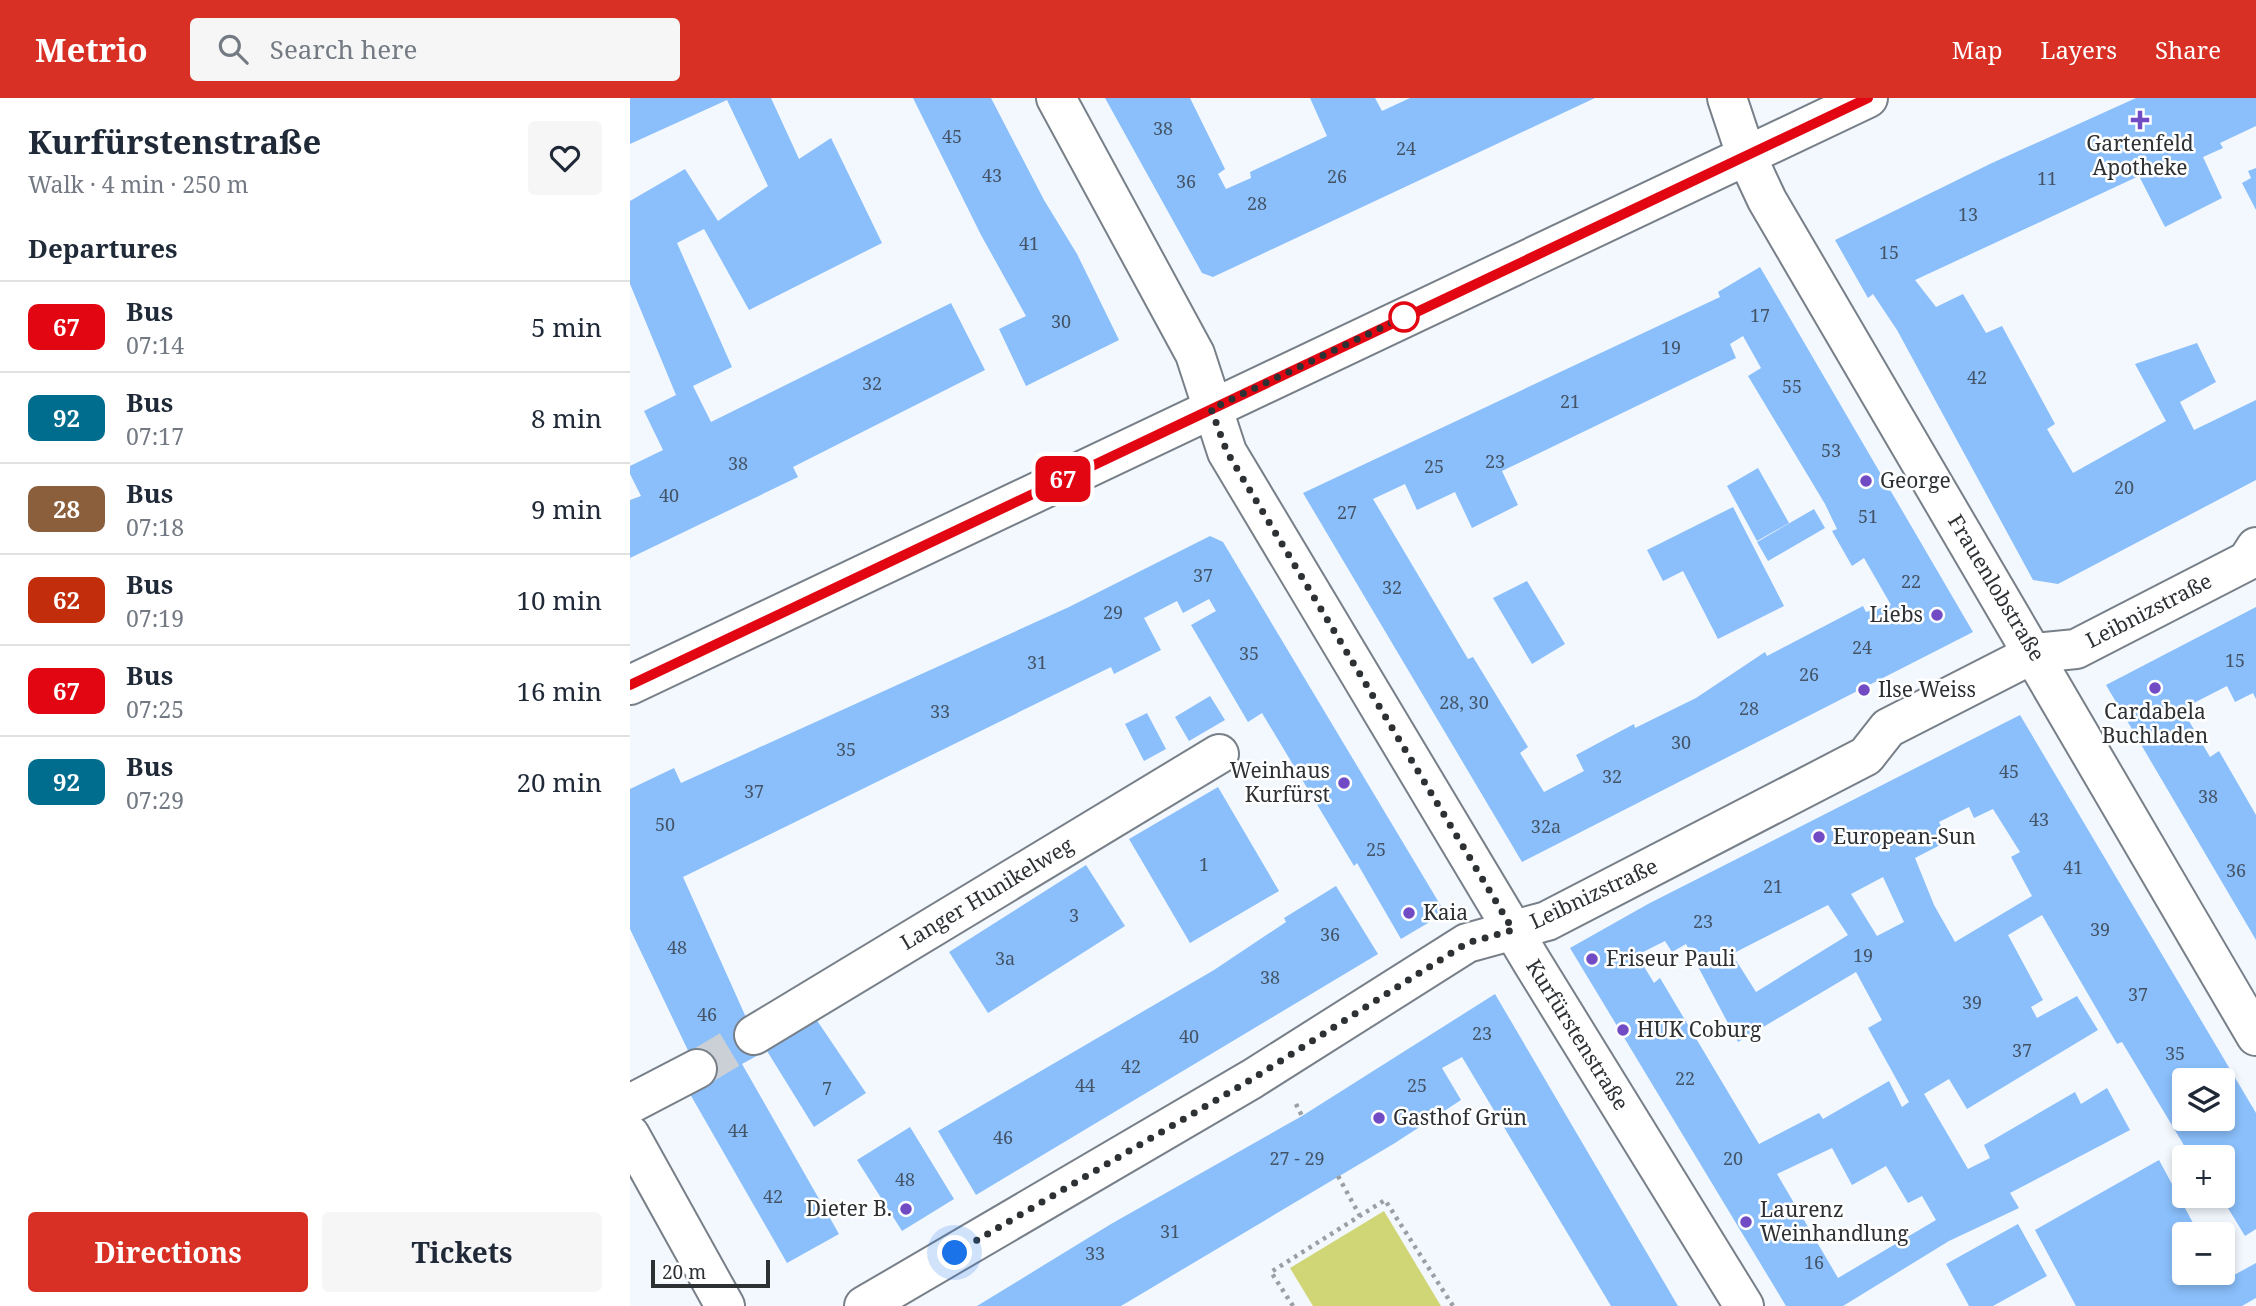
<!DOCTYPE html>
<html lang="en">
<head>
<meta charset="utf-8">
<style>
	:root { --surface:#fff; --page:#f6f6f7; --text:#1f2937; --muted:#747a83; --line:#e0e1e3; --accent:#d93025 }
	body { margin:0; font-family:"Noto Serif",serif; background:var(--page); color:var(--text); height:100vh; display:flex; flex-direction:column; font-size:26px; white-space:nowrap }
	* { box-sizing:border-box; margin:0 }
	p { font-size:23px; color:var(--muted) }
	.icon { flex:none; width:38px; height:38px; fill:none; stroke:currentColor; stroke-width:2; stroke-linecap:round; stroke-linejoin:round }
	.map { position:relative; flex:1; overflow:hidden }
	.side { display:flex; flex-direction:column; background:var(--surface); width:630px }
	.side>* { flex:none }
	.badge { padding:0 14px; border-radius:10px; font-size:24px; line-height:46px }
	.buttons { position:absolute; left:1542px; top:970px; display:grid; gap:14px }
	.buttons a { display:grid; place-items:center; width:63px; height:63px; border-radius:7px; background:var(--surface); box-shadow:0 4px 10px #0003; font-size:35px }
	.scale { position:absolute; left:21px; bottom:18px; width:119px; box-sizing:border-box; padding-left:7px; border:4px solid #2d3134; border-top:0; font-size:19px; line-height:24px; white-space:nowrap; color:#2d3134; -webkit-text-stroke:5px #fff; paint-order:stroke }
	.you { position:absolute; width:35px; height:35px; margin:-18px; border:5px solid #fff; border-radius:50%; background:#1a73e8; box-shadow:0 0 0 10px #1a73e833 }
	.map>.badge { position:absolute; translate:-50% -50%; box-shadow:0 0 0 4px #fff }
	h2 { padding:0 28px; font-size:26px; line-height:63px }
	.round { display:grid; place-items:center; flex:none; width:74px; height:74px; border-radius:7px; background:var(--page) }
	.head { display:flex; align-items:center; justify-content:space-between; height:119px; padding:0 28px }
	h1 { font-size:33px; font-weight:700; line-height:52px }
	.cta { display:flex; gap:14px; margin-top:auto; padding:14px 28px }
	.cta a { flex:1; height:80px; border-radius:7px; background:var(--accent); color:#fff; font-size:28px; font-weight:700; line-height:80px; text-align:center }
	.cta a+a { background:var(--page); color:var(--text) }
	ul { padding:0; list-style:none }
	li { display:flex; align-items:center; gap:21px; height:91px; padding:0 28px; border-top:2px solid var(--line) }
	li div { flex:1 }
	li b { display:block; font-size:26px }
	li em { font-style:normal }
	li .badge { min-width:77px; font-weight:700; text-align:center }
	header { display:flex; align-items:center; gap:42px; box-sizing:border-box; height:98px; padding:0 35px; background:var(--accent); color:#fff }
	header strong { font-size:33px }
	nav { display:flex; gap:38px; margin-inline-start:auto; font-size:24px }
	.search { width:490px; height:63px; background:var(--page); display:flex; align-items:center; gap:18px; box-sizing:border-box; padding:0 24px; border-radius:7px; color:var(--muted); font-size:26px }
	main { display:flex; flex:1; min-height:0 }
	.map>svg:first-child { display:block }
</style>
</head>
<body>
<header>
<strong>Metrio</strong>
<div class="search"><svg class="icon" aria-label="search" viewBox="0 0 24 24"><circle cx="10" cy="10" r="6"/><path d="M15 15l6 6"/></svg>Search here</div>
<nav><a>Map</a><a>Layers</a><a>Share</a></nav>
</header>
<main>
<section class="side">
<div class="head"><div><h1>Kurfürstenstraße</h1><p>Walk · 4 min · 250 m</p></div><a class="round"><svg class="icon" aria-label="heart" viewBox="0 0 24 24"><path d="M12 20l-8-8c-3-5 5-10 8-4 3-6 11-1 8 4z"/></svg></a></div>
<h2>Departures</h2>
<ul>
<li><span class="badge" style="background:#e20613;color:#fff">67</span><div><b>Bus</b><p>07:14</p></div><em>5 min</em></li>
<li><span class="badge" style="background:#006d8f;color:#fff">92</span><div><b>Bus</b><p>07:17</p></div><em>8 min</em></li>
<li><span class="badge" style="background:#8b5e3c;color:#fff">28</span><div><b>Bus</b><p>07:18</p></div><em>9 min</em></li>
<li><span class="badge" style="background:#c22e0c;color:#fff">62</span><div><b>Bus</b><p>07:19</p></div><em>10 min</em></li>
<li><span class="badge" style="background:#e20613;color:#fff">67</span><div><b>Bus</b><p>07:25</p></div><em>16 min</em></li>
<li><span class="badge" style="background:#006d8f;color:#fff">92</span><div><b>Bus</b><p>07:29</p></div><em>20 min</em></li>
</ul>
<div class="cta"><a>Directions</a><a>Tickets</a></div>
</section>
<div class="map">
<svg width="1626" height="1208" viewBox="0 0 1626 1208">
	<rect width="100%" height="100%" fill="#f3f8fe"/>
	<path fill="#d0d675" d="M754,1113L811,1208H683L660,1170Z"/>
	<path fill="#8abffb" fill-rule="evenodd" d="M0,0H141L169,61L201,40L252,145L119,212L74,131L47,145L102,269L63,288L81,324L321,205L355,272L163,369L168,379L0,460V402L11,398L0,376V368L33,352L14,313L46,297L0,186V103L55,71L88,123L138,88L97,2L0,46Z
		M283,0H361L414,102L447,156L489,242L396,288L369,231L396,218L351,137Z
		M475,0H560L595,71L588,76L596,91L621,80L620,74L697,38L680,0H745L752,13L780,0H965L583,179L572,175Z
		M1506,0H1626V28L1590,45L1593,50L1573,59L1592,100L1535,129L1509,78L1285,182L1306,209L1333,196L1356,235L1372,228L1425,326L1417,331L1443,375L1536,323L1505,266L1567,245L1586,284L1550,304L1564,332L1626,302V382L1428,486L1403,482L1267,232L1243,196L1238,200L1205,142L1362,65Z
		M1626,70V112L1612,85L1621,80L1618,73Z
		M1130,169L1343,534L892,764L673,395L1090,199L1088,194ZM1113,238L1131,270L1118,278L1195,406L1207,431L1202,433L1222,468L1234,460L1261,507L1236,514L1233,508L1137,558L1135,554L1066,600L1005,630L1004,626L946,657L954,673L914,694L890,655L898,649L843,559L838,561L743,401L775,386L787,412L825,394L842,430L888,407L872,373L1106,260L1100,246Z
		M1128,370L1159,425L1127,443L1097,388Z
		M1103,409L1154,508L1088,541L1053,473L1033,483L1017,452Z
		M1184,411L1195,430L1138,463L1127,444Z
		M580,438L593,444L811,808L808,819L771,841L727,765L724,768L632,615L618,624L561,527L586,513L579,501L553,515L547,503L514,520L531,552L484,576L481,569L53,779L132,955L112,966L209,1136L157,1165L60,996L75,988L0,831V691L44,670L51,685L439,509Z
		M897,483L935,546L902,566L863,500Z
		M1626,509V601L1623,595L1605,604L1597,588L1552,611L1580,659L1589,653L1626,717V842L1476,587Z
		M580,598L595,622L559,643L545,619Z
		M517,615L536,651L514,663L495,626Z
		M1390,617L1626,1015V1131L1615,1138L1590,1097L1592,1059H1561L1492,944L1487,946L1412,817L1378,837L1413,902L1401,909L1407,920L1447,898L1468,932L1337,1011L1319,981L1294,996L1338,1071L1360,1060L1354,1047L1445,994L1451,1006L1477,990L1500,1032L1380,1095L1389,1110L1319,1143L1213,1208H1156L940,850L1018,806ZM1339,709L1344,720L1363,711L1390,754L1381,759L1402,798L1325,844L1304,807L1285,760L1318,743L1309,724ZM1253,779L1274,824L1247,838L1221,796ZM1198,807L1218,837L1126,894L1102,856ZM1035,843L1042,854L1056,846L1108,944L1226,874L1252,922L1238,930L1279,1004L1272,1009L1259,983L1193,1021L1189,1015L1129,1046L1030,880L1024,885L1007,857ZM1554,982H1592V1020H1554ZM1202,1050L1222,1087L1256,1068L1278,1105L1292,1098L1306,1122L1208,1180L1147,1076Z
		M588,689L649,793L560,845L499,741Z
		M456,767L495,828L358,915L319,854Z
		M706,788L748,856L346,1097L308,1033L584,872L656,824L654,820Z
		M865,896L1048,1208H981L832,959L812,970L831,1002L765,1045L491,1208H347L481,1126L672,1018Z
		M186,921L236,995L184,1029L137,953Z
		M280,1029L324,1101L272,1133L227,1062Z
		M1529,1062L1569,1136H1554V1174H1590L1595,1182L1626,1165V1200L1612,1208H1446L1405,1132Z
		M1388,1126L1417,1178L1363,1208H1339L1316,1166Z"/>
	<g fill="none" stroke-linecap="round" stroke-linejoin="round">
		<path stroke="#cbd0d6" stroke-width="38" stroke-dasharray="38 19" stroke-linecap="butt" d="M67,971L124,937"/>
		<defs>
			<path id="street" d="M426,0L565,256L597,354L902,864L1114,1208
				M1097,0L1116,57L1137,102L1626,938
				M0,587L1238,0
				M124,937L589,656
				M0,1006L67,971
				M0,1037L95,1208
				M234,1208L622,981L837,845L917,823L1236,658L1258,630L1405,555L1446,551L1617,463L1626,449"/>
		</defs>
		<use href="#street" stroke="#777f88" stroke-width="42"/>
		<path stroke="#9a9fa3" stroke-width="4.5" stroke-dasharray="3.5 5" stroke-linecap="butt" d="M666,1006L672,1018
			M708,1078L730,1118
			M663,1208L641,1174L755,1102L823,1208"/>
		<use href="#street" stroke="#fff" stroke-width="38"/>
	</g>
	<g fill="none" stroke-linecap="round" stroke-linejoin="round">
		<defs>
			<path id="line" d="M0,587L1238,0"/>
		</defs>
		<use href="#line" stroke="#fff" stroke-width="16"/>
		<use href="#line" stroke="#e20613" stroke-width="10"/>
		<path stroke="#2d3134" stroke-width="7" stroke-dasharray="0 12.6" d="M325,1155L622,981L837,845L883,832L597,354L581,311L774,219"/>
	</g>
	<g fill="#714bc4" stroke="#fff" stroke-width="2.5">
		<path d="M1506.5 11.5h7v7h7v7h-7v7h-7v-7h-7v-7h7z"/>
		<circle cx="1236" cy="383" r="7"/>
		<circle cx="1307" cy="517" r="7"/>
		<circle cx="1525" cy="590" r="7"/>
		<circle cx="1234" cy="592" r="7"/>
		<circle cx="714" cy="685" r="7"/>
		<circle cx="1189" cy="739" r="7"/>
		<circle cx="779" cy="815" r="7"/>
		<circle cx="962" cy="861" r="7"/>
		<circle cx="993" cy="932" r="7"/>
		<circle cx="749" cy="1020" r="7"/>
		<circle cx="276" cy="1111" r="7"/>
		<circle cx="1116" cy="1124" r="7"/>
	</g>
	<circle fill="#fff" stroke="#e20613" stroke-width="3.5" cx="774" cy="219" r="14"/>
	<g text-anchor="middle" stroke-width="5" stroke-linejoin="round" paint-order="stroke">
		<g font-size="18" fill="#445466">
			<text x="533" y="37">38</text>
			<text x="322" y="45">45</text>
			<text x="776" y="57">24</text>
			<text x="362" y="84">43</text>
			<text x="707" y="85">26</text>
			<text x="1417" y="87">11</text>
			<text x="556" y="90">36</text>
			<text x="627" y="112">28</text>
			<text x="1338" y="123">13</text>
			<text x="399" y="152">41</text>
			<text x="1259" y="161">15</text>
			<text x="1130" y="224">17</text>
			<text x="431" y="230">30</text>
			<text x="1041" y="256">19</text>
			<text x="1347" y="286">42</text>
			<text x="242" y="292">32</text>
			<text x="1162" y="295">55</text>
			<text x="940" y="310">21</text>
			<text x="1201" y="359">53</text>
			<text x="865" y="370">23</text>
			<text x="108" y="372">38</text>
			<text x="804" y="375">25</text>
			<text x="1494" y="396">20</text>
			<text x="39" y="404">40</text>
			<text x="717" y="421">27</text>
			<text x="1238" y="425">51</text>
			<text x="573" y="484">37</text>
			<text x="1281" y="490">22</text>
			<text x="762" y="496">32</text>
			<text x="483" y="521">29</text>
			<text x="1232" y="556">24</text>
			<text x="619" y="562">35</text>
			<text x="1605" y="569">15</text>
			<text x="407" y="571">31</text>
			<text x="1179" y="583">26</text>
			<text x="834" y="611">28, 30</text>
			<text x="1119" y="617">28</text>
			<text x="310" y="620">33</text>
			<text x="1051" y="651">30</text>
			<text x="216" y="658">35</text>
			<text x="1379" y="680">45</text>
			<text x="982" y="685">32</text>
			<text x="124" y="700">37</text>
			<text x="1578" y="705">38</text>
			<text x="1409" y="728">43</text>
			<text x="35" y="733">50</text>
			<text x="916" y="735">32a</text>
			<text x="746" y="758">25</text>
			<text x="574" y="773">1</text>
			<text x="1443" y="776">41</text>
			<text x="1606" y="779">36</text>
			<text x="1143" y="795">21</text>
			<text x="444" y="824">3</text>
			<text x="1073" y="830">23</text>
			<text x="1470" y="838">39</text>
			<text x="700" y="843">36</text>
			<text x="47" y="856">48</text>
			<text x="1233" y="864">19</text>
			<text x="375" y="867">3a</text>
			<text x="640" y="886">38</text>
			<text x="1508" y="903">37</text>
			<text x="1342" y="911">39</text>
			<text x="77" y="923">46</text>
			<text x="852" y="942">23</text>
			<text x="559" y="945">40</text>
			<text x="1392" y="959">37</text>
			<text x="1545" y="962">35</text>
			<text x="501" y="975">42</text>
			<text x="1055" y="987">22</text>
			<text x="455" y="994">44</text>
			<text x="787" y="994">25</text>
			<text x="197" y="997">7</text>
			<text x="108" y="1039">44</text>
			<text x="373" y="1046">46</text>
			<text x="667" y="1067">27 - 29</text>
			<text x="1103" y="1067">20</text>
			<text x="275" y="1088">48</text>
			<text x="143" y="1105">42</text>
			<text x="540" y="1140">31</text>
			<text x="465" y="1162">33</text>
			<text x="1184" y="1171">16</text>
		</g>
		<g font-size="21" fill="#2d3134" stroke="#fff" text-anchor="start">
			<text x="1510" y="53" text-anchor="middle">Gartenfeld<tspan x="1510" dy="24">Apotheke</tspan></text>
			<text x="1250" y="390">George</text>
			<text x="1293" y="524" text-anchor="end">Liebs</text>
			<text x="1248" y="599">Ilse Weiss</text>
			<text x="1525" y="621" text-anchor="middle">Cardabela<tspan x="1525" dy="24">Buchladen</tspan></text>
			<text x="700" y="680" text-anchor="end">Weinhaus<tspan x="700" dy="24">Kurfürst</tspan></text>
			<text x="1203" y="746">European-Sun</text>
			<text x="793" y="822">Kaia</text>
			<text x="976" y="868">Friseur Pauli</text>
			<text x="1007" y="939">HUK Coburg</text>
			<text x="763" y="1027">Gasthof Grün</text>
			<text x="262" y="1118" text-anchor="end">Dieter B.</text>
			<text x="1130" y="1119">Laurenz<tspan x="1130" dy="24">Weinhandlung</tspan></text>
		</g>
		<g font-size="21" fill="#2d3134" stroke="#fff">
			<text transform="translate(1366 490) rotate(59)" y="7">Frauenlobstraße</text>
			<text transform="translate(1519 513) rotate(-27)" y="7">Leibnizstraße</text>
			<text transform="translate(357 796) rotate(-31)" y="7">Langer Hunikelweg</text>
			<text transform="translate(964 796) rotate(-25)" y="7">Leibnizstraße</text>
			<text transform="translate(947 937) rotate(58)" y="7">Kurfürstenstraße</text>
		</g>
	</g>
</svg>
<div class="buttons">
<a><svg class="icon" aria-label="layers" viewBox="0 0 24 24"><path d="M12 4l9 5-9 5-9-5zM3 14l9 5 9-5"/></svg></a>
<a>+</a>
<a>−</a>
</div>
<div class="scale">20 m</div>
<div class="you" style="left:325px;top:1155px"></div>
<b class="badge" style="left:433px;top:381px;background:#e20613;color:#fff">67</b>
</div>
</main>
</body>
</html>
